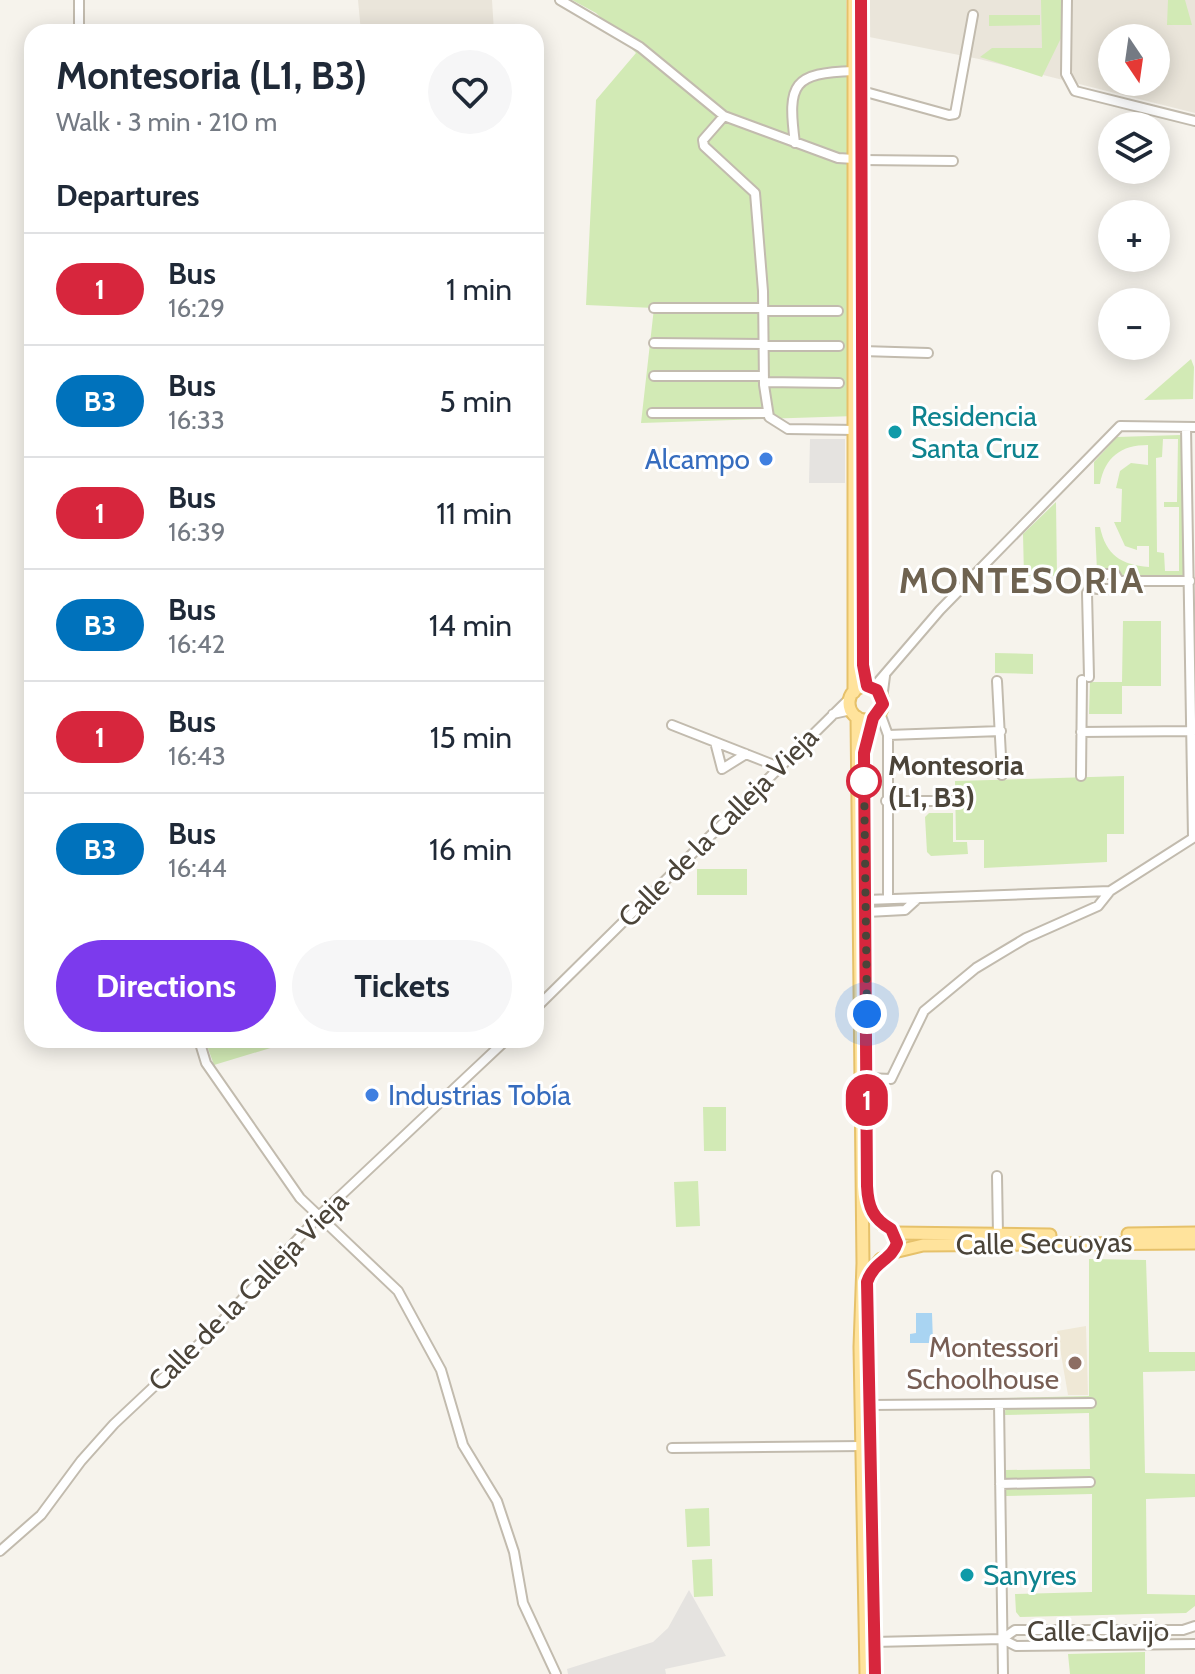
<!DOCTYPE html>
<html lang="en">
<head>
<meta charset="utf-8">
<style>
	:root { --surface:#fff; --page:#f6f6f7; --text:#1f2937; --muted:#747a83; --line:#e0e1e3; --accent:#7c3aed }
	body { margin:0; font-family:Cabin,sans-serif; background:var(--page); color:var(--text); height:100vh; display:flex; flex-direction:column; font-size:30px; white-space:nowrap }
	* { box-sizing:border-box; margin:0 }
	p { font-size:26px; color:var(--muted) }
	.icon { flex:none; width:44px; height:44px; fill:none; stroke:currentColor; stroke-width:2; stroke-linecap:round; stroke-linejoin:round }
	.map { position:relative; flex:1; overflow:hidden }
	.details { position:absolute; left:24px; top:24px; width:520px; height:1024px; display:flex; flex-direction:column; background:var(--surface); border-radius:24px; box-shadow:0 4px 20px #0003 }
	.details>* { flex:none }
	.badge { padding:0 16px; border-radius:26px; font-size:28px; line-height:52px }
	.needle { width:52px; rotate:167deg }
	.buttons { position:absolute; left:1098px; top:24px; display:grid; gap:16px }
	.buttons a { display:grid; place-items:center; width:72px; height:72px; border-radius:50%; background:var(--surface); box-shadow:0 4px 20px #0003; font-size:40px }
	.you { position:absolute; width:40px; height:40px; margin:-20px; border:6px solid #fff; border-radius:50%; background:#1a73e8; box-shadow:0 0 0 12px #1a73e833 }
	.map>.badge { position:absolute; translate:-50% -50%; box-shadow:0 0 0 4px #fff }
	h2 { padding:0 32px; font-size:30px; line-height:72px }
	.round { display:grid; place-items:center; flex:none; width:84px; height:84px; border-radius:42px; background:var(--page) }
	.overview { display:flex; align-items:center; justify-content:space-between; height:136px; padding:0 32px }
	h1 { font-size:38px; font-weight:700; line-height:60px }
	.cta { display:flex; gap:16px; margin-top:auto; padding:16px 32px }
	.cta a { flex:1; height:92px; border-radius:48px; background:var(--accent); color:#fff; font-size:32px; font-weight:700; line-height:92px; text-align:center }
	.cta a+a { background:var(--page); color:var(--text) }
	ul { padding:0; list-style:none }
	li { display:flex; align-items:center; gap:24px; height:112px; padding:0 32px; border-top:2px solid var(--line) }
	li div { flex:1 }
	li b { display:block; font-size:30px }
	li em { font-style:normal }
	li .badge { min-width:88px; font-weight:700; text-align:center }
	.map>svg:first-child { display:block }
</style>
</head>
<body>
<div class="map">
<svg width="1195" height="1674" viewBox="0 0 1195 1674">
	<rect width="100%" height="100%" fill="#f6f3ec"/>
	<path fill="#eae5da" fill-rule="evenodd" d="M358,0H492L494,32H361Z
		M685,0H1195V113L979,59ZM1112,38H1156V82H1112Z"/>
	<path fill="#efe8d6" d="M1086,1326L1088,1395H1068L1057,1331Z"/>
	<path fill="#d2eab5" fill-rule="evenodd" d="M572,0H846L855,416L641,423L654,308L586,305L596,100L636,53L596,13Z
		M1041,0H1062V36L1042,77L980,57L992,48H1042Z
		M1168,0H1185L1192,25H1167Z
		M989,15H1040V25L989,26Z
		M1191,359L1194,367L1193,399L1144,400Z
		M1180,435L1183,437L1185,575L1124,576L1097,571L1095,527H1100C1106,555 1121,565 1149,567V546H1137V550L1125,546L1114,522H1121L1122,489L1116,488L1120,471L1131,463L1148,465V445C1121,445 1105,457 1100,484H1094V462L1117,437ZM1163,439H1178L1177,502H1164V507H1179V571H1165L1164,553L1157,552L1156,458L1162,457Z
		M1056,502L1057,576H1024L1023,534Z
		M1123,621H1161V686H1122V714H1089L1090,682H1122Z
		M995,653L1033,654V674L995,673Z
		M1124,776V834H1107V862L984,868V840H956L955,781Z
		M929,813H953V842H967L968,854L931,856L927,852L925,817Z
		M697,869H747V895H697Z
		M205,1040H297L214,1065Z
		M703,1107H726V1151H704Z
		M698,1181L700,1226L676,1227L674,1182Z
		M1089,1259L1146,1260L1149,1352H1195V1371L1143,1372L1145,1473L1195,1474V1497L1146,1499L1147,1594L1195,1595V1606L1186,1613L1020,1617L1016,1612L1015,1594L1092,1592V1494L1006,1496V1470L1090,1469L1089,1413L1005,1415L1006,1398L1089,1396Z
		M709,1508L710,1546L687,1547L685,1509Z
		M712,1559L713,1596L694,1597L692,1560Z
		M1145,1652V1674H1070L1068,1654Z"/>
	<path fill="#e5e3e0" d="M810,439H845V483H809Z
		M689,1590L726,1656L665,1669L666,1674H568L567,1669L653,1642L668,1628Z"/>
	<path fill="#a9d4f2" d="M916,1313H932L933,1343H910V1334L916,1333Z"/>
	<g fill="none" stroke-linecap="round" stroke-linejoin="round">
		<defs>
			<path id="minor" d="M560,0L640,47L724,116L838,158L854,159
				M1067,0L1066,74L1075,91L1195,121
				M79,32V0
				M862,91L949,115L955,114L973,15
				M724,116L703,140L704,146L755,193L763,291L764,385L769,417L788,429L855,430
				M795,143C787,83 793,73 854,71
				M862,160L953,161
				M654,308H763
				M763,311H838
				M654,343L763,344
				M763,346H839
				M862,351L928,353
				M654,376H764
				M764,382L839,383
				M652,413H768
				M1119,581L1115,574H1099L1093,580L1097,589H1115L1119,581H1190
				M1089,677L1087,593L1093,584
				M997,681L1002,775
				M873,688L940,610L1120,426L1195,427
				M882,699L885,676
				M880,713L888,735
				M833,714L851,710
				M672,725L779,767
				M1081,732L1192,731
				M715,742L722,769L746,754
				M1081,776L1082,680
				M886,801H955
				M888,899V735L1001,731
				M866,900L1110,891L1193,838L1186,427
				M867,912L905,910L917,899
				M536,1008L850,698
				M199,1040L206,1063L300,1198L398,1291L441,1370L463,1445L497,1501L514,1552L523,1603L556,1674
				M867,1078L891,1079L924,1011L976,968L1026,938L1098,906L1110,891
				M997,1176L998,1235
				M999,1404L1003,1674
				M870,1405L1091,1403
				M672,1448L862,1446
				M1000,1484L1090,1482
				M0,1551L41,1515L81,1461L114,1424L213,1331L320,1215L506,1040
				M1002,1639L1015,1630H1183L1195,1626
				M874,1642L1002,1639L1016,1646L1195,1644"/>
			<path id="major" d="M854,0V692
				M861,16L863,665L867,686
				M849 703a17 17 0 1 1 34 0a17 17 0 1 1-34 0Z
				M857,717L863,1263L860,1347L866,1674
				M867,1096L864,753L873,718
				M868,1189L870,1207L881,1224
				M895,1233L1050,1235
				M1128,1234L1195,1233
				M894,1252L923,1245L1195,1243
				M867,1285L870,1273L881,1259
				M868,1319L875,1674"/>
		</defs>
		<use href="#minor" stroke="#c2bbae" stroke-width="12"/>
		<use href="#major" stroke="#e6c16a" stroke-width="15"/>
		<use href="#minor" stroke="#fff" stroke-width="8"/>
		<use href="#major" stroke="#ffe39c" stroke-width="11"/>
	</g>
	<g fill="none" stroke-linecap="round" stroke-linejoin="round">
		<defs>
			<path id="line" d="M861,0L863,665L867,686L877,690L883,704L873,718L864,753L867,1186C868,1207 873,1219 891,1229L897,1243C892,1260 874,1261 867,1282L875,1674"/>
		</defs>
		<use href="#line" stroke="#fff" stroke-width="18"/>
		<use href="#line" stroke="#d7263d" stroke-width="12"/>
		<path stroke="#4b4439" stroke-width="8" stroke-dasharray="0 14.4" d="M864,781V772L867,1014"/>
	</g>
	<g fill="#0f9aa8" stroke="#fff" stroke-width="3">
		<circle cx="895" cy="432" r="8"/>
		<circle cx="967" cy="1575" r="8"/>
	</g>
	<g fill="#3f7fe0" stroke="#fff" stroke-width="3">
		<circle cx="766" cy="459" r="8"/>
		<circle cx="372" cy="1095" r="8"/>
	</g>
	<circle fill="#fff" stroke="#d7263d" stroke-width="4" cx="864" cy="781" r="16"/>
	<circle fill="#8d6e63" stroke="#fff" stroke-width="3" cx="1075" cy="1363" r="8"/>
	<g text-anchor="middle" stroke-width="6" stroke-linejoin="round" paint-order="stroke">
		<g font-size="28" fill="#0d838f" stroke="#fff" text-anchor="start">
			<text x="911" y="426">Residencia<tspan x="911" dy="32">Santa Cruz</tspan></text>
			<text x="983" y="1585">Sanyres</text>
		</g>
		<g font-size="28" fill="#366cbe" stroke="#fff" text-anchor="end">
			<text x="750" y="469">Alcampo</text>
			<text x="388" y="1105" text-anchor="start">Industrias Tobía</text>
		</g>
		<g font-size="28" font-weight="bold" fill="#4b4439" stroke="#fff" text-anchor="start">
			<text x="888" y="775">Montesoria<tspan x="888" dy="32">(L1, B3)</tspan></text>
		</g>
		<g font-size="28" fill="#4b4439" stroke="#fff">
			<text transform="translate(718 827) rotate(-45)" y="10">Calle de la Calleja Vieja</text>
			<text transform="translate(1044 1243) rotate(-1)" y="10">Calle Secuoyas</text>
			<text transform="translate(248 1291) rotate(-45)" y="10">Calle de la Calleja Vieja</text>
			<text x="1098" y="1641">Calle Clavijo</text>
		</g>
		<g font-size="28" fill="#785e54" stroke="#fff" text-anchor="end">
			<text x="1059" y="1357">Montessori<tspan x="1059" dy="32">Schoolhouse</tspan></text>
		</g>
		<g font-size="36" font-weight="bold" letter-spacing="2" fill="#6e6250" stroke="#fff">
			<text x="1022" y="593">MONTESORIA</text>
		</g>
	</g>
</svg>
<div class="buttons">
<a><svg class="needle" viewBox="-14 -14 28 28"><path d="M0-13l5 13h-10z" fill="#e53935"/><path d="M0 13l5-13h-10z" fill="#747a83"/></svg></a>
<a><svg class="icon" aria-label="layers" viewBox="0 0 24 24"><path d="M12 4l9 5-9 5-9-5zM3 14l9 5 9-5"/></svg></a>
<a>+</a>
<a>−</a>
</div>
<div class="you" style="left:867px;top:1014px"></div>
<b class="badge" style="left:867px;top:1100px;background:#d7263d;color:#fff">1</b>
<section class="details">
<div class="overview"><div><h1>Montesoria (L1, B3)</h1><p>Walk · 3 min · 210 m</p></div><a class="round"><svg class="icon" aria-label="heart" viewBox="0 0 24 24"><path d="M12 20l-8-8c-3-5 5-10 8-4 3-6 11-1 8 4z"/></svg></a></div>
<h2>Departures</h2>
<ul>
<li><span class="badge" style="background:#d7263d;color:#fff">1</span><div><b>Bus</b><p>16:29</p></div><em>1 min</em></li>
<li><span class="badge" style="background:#0072bc;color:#fff">B3</span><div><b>Bus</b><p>16:33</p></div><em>5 min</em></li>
<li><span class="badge" style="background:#d7263d;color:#fff">1</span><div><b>Bus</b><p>16:39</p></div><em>11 min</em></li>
<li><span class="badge" style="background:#0072bc;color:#fff">B3</span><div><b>Bus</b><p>16:42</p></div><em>14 min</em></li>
<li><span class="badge" style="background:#d7263d;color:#fff">1</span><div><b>Bus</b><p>16:43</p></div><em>15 min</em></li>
<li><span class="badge" style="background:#0072bc;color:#fff">B3</span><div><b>Bus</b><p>16:44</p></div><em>16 min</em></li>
</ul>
<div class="cta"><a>Directions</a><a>Tickets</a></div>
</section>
</div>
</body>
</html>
